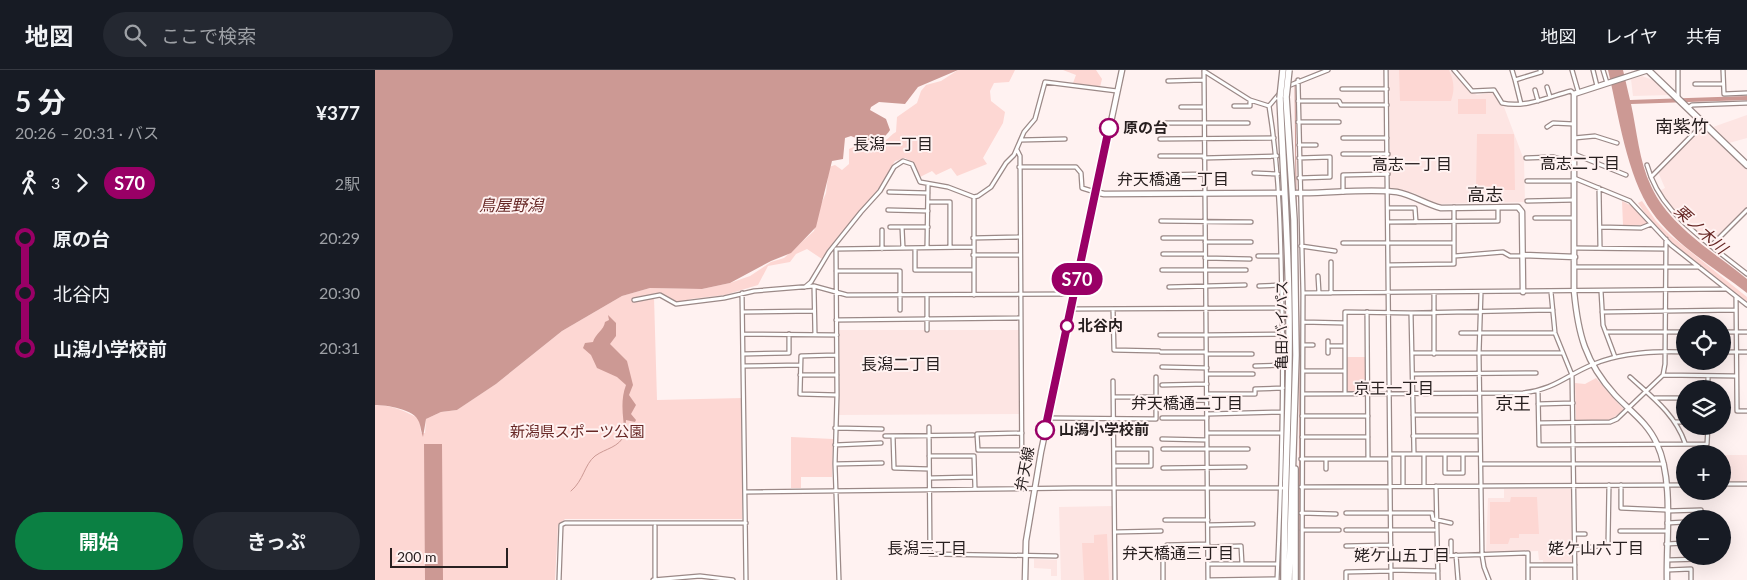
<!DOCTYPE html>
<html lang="ja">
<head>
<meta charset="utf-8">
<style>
	:root { --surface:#171b24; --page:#242831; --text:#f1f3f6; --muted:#9ea1a6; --line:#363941; --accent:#0b8043 }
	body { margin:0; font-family:Lato,"Noto Sans JP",sans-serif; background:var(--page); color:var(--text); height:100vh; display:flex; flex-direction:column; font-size:19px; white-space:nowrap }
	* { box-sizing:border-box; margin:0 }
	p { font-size:16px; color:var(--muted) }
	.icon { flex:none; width:28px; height:28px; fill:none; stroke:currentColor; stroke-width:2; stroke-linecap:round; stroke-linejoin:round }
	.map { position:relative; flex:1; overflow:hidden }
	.drawer { display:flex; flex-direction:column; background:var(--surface); width:375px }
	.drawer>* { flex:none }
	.badge { padding:0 10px; border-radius:16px; font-size:18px; line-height:32px }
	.fabs { position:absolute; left:1301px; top:245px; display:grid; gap:10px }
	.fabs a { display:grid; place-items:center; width:55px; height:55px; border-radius:50%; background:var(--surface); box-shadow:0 5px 20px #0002; font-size:25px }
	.scale { position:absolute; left:15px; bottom:12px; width:118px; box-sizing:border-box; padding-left:5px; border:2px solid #282020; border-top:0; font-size:14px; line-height:18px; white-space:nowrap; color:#282020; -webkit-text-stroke:4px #fff2f1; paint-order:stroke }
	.map>.badge { position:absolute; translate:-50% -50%; box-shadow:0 0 0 2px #fff }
	.legs { display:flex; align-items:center; gap:8px; height:55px; padding:0 15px; font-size:16px }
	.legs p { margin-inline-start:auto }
	.headline { display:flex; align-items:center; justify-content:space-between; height:85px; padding:0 15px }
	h1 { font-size:28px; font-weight:700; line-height:38px }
	.button { display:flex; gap:10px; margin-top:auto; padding:10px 15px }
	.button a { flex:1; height:58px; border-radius:30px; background:var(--accent); color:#fff; font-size:20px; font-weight:700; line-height:58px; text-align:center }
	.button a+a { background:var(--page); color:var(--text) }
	ul { padding:0 15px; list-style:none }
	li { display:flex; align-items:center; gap:18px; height:55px; font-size:19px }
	li i { display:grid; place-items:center; width:8px; height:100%; margin:0 6px; background:currentColor }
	li i::after { content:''; width:12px; height:12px; margin:-6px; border:4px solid; border-radius:50%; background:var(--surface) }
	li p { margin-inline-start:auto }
	li:first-child i { background:linear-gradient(#0000 50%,currentColor 0) }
	li:last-child i { background:linear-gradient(currentColor 50%,#0000 0) }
	header { display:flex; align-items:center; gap:30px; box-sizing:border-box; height:70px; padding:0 25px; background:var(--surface); border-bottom:1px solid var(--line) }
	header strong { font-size:24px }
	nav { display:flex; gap:28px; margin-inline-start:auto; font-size:18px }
	.search { width:350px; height:45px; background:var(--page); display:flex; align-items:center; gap:12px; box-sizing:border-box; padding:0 18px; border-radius:28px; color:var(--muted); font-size:19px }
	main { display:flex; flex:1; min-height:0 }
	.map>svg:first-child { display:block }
</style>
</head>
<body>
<header>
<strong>地図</strong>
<div class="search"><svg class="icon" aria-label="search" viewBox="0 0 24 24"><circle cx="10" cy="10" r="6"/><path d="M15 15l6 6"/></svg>ここで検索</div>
<nav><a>地図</a><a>レイヤ</a><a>共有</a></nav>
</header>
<main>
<section class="drawer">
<div class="headline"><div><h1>5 分</h1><p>20:26 – 20:31 · バス</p></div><b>¥377</b></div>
<div class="legs"><svg class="icon" aria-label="walk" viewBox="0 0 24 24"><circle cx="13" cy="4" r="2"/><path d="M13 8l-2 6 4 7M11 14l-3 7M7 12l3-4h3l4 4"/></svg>3<svg class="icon" aria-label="forward" viewBox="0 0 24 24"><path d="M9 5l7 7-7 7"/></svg><b class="badge" style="background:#906;color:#fff">S70</b><p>2駅</p></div>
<ul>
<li><i style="color:#906"></i><b>原の台</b><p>20:29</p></li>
<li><i style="color:#906"></i><span>北谷内</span><p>20:30</p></li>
<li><i style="color:#906"></i><b>山潟小学校前</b><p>20:31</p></li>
</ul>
<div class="button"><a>開始</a><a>きっぷ</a></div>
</section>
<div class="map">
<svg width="1372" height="510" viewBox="0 0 1372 510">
	<rect width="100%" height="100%" fill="#fff2f1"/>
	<path fill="#fde5e3" d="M1014,0H1076L1096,22L1102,25L1119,22L1125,35L1129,37L1149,90L1150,132L1061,134L1039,123L1015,118Z
		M1267,6L1278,10L1295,25L1258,26L1256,9Z
		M1372,45V68L1354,73L1338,57Z
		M1328,56L1372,99V137L1336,174L1302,146L1284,121L1290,118L1283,102Z
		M464,260H645V344L464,345Z
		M1348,385H1372V413H1348Z
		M1129,419H1196L1199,492L1168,493V490H1164L1163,481L1111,483L1113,428H1129Z
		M738,436V510H686L684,437Z
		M659,489L682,490V506H676V499L659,498Z"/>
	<path fill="#fdd7d3" d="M583,0H640L634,12L619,13L615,21L616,31L630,42L628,53L608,88L612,94L582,106L576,98L561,105L557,101L545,107L537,92L530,88L520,91L504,119L486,139L447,189L432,179L421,184L415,192L393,196L383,215L350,225L316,229L303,233L287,224V227H279L282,330L368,328L367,449H190L183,455L180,510H0V335C16,335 31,341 44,349L46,363H50L51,349L66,342L82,340L121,314L187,261L247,226L275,218L327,219L355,213L375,206L396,192L409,188L439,161L443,141L451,123L454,97L460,95L467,100L474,94V79C484,73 500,77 511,70C514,68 517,64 521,62L522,47L542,33L546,21L551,15L566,11Z
		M688,0H721L727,9L725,17L698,13L701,5Z
		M1024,0H1074C1079,11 1080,19 1076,31H1025Z
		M1083,29H1111V44H1083Z
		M1102,64H1139L1140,120H1101Z
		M1247,131L1261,138L1272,153L1270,155H1248Z
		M1267,131L1281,151L1296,166L1372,227V233C1334,202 1290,174 1263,133Z
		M972,287H991V322H972Z
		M1221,308L1249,340L1235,350L1201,351L1200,313L1210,314Z
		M416,367L458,369L457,407H426V418H416Z
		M1136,427H1162L1164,464H1144V468H1135L1133,474H1115V432H1135Z
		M732,464L734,510H709L707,473H719V465Z"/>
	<path fill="#cc9994" d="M0,0H583L543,17L530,34L504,32L496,37L495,40L511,49L515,60C506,75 490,72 476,66L470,68L468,89L457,91L441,157L416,183L396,191L355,213L327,219L275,218L247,226L187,261L121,314L82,340L66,342L51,349L48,367C46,362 46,357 44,352C40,339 11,335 0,335Z
		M1233,0H1248L1255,30L1372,26V30L1256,34C1262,61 1264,91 1276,116C1294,156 1339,182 1372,209V223C1340,198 1300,175 1277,142C1252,107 1243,42 1233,0Z
		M233,245L241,253V266L235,274L252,291L258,315L254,325L261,335L256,344L261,350L260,352L251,350L250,364C248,347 245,331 251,315L242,307L222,298L216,285L208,278L210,273L218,272C220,264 229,260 230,252L234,250Z
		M49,374H67L68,510H50Z"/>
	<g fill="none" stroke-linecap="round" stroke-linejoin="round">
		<path stroke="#cc9994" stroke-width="1" d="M920,10L921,122
			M921,126L925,300L924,510
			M196,421C209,410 209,395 220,386C231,378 244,378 250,364"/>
		<defs>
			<path id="minor" d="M1011,0L1016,510
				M1079,0L1097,21L1119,20L1127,33C1151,38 1173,27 1196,21L1199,24
				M1137,0L1140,10
				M1197,0L1203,21
				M1218,0L1222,16
				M1228,0L1232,13
				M1348,0L1349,24L1372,23
				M829,1L833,510
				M829,1L875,30L894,36
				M923,10L928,223L927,510
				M793,11L828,10
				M1320,14H1348
				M913,16L953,0
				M1172,17L1175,27
				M967,19H1012
				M1160,20L1163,31
				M1303,29V0
				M923,31H964L966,35H1012
				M1146,34L1140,10L1166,2L1165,0
				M859,36H875V30
				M894,36C905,104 906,171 907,240C909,330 906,420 902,510
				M894,36L905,23
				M806,37H828
				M1313,38L1317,35L1372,33
				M923,52H964
				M785,53H873
				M1172,57L1178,53L1199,54
				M968,68H1012
				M1199,68L1220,66L1242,73
				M785,69L899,68
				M646,70L690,69
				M924,75H941
				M642,80L645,86L647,419
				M968,84H1013
				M1199,84L1251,105
				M785,86H829
				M829,88L902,86
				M924,88L955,87V107L924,108
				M1151,88L1178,87L1199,93
				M1272,95C1282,132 1308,153 1336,176
				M644,97H701L706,103L707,118L720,122
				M879,103L903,104
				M785,105L829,104
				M1276,107L1328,54
				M1199,108L1255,131L1296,175L1372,235
				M1152,111H1199
				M1224,118L1225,177
				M514,122L553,123
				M968,122V105L1013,104
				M599,127V225
				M1152,131L1199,130
				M553,132H575V177
				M1013,138H1040L1041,152
				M513,140L553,141
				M1372,140L1336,176L1372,204
				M1160,148H1199
				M786,151L876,152
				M1014,152L1123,151V137
				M515,157H553
				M527,157L528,178
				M1225,157L1266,158L1276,154
				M598,168L645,167
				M788,168H830
				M830,172H876
				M968,173H1079
				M926,176L960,181
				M552,177L553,115
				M540,178V200H598
				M1200,178L1290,179
				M461,179L462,325L460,394L464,510
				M461,179L598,177
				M507,179V160
				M788,184H830
				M598,185H645
				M883,186H906
				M1080,186L1128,182L1135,186H1148
				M830,188L875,189
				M1014,195L1079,194V137
				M1200,197H1324
				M787,200H871
				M461,201H525V240
				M943,206L944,223
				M439,216L440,265
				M884,216L907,215
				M430,217L436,212L454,182L486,142L505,121L519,97L528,91L537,94L545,112L573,117L599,127L603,126L616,117L631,93L639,85L649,62L660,49L670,12L742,21
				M794,217L870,215
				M1226,221L1228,255L1240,287
				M1059,222V284
				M1106,222L1104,284L1107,485L1109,497L1114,510
				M1176,222L1180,263L1197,305L1200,510
				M367,223L371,510
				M928,223L1351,219
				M956,223V192
				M552,225V260
				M1361,227L1362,341H1372
				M259,230L285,225L301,234L349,228L379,221L439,216L472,225L698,224
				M695,239L907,238
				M738,239L739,280L784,281
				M368,242L439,241
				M992,242L993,389
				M1227,242L1361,240
				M1036,243L1039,384
				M461,250L645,248
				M928,252L970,253
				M1232,262H1310
				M1348,262H1372
				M1086,263H1180
				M368,264L462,265
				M785,265H831
				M831,265L908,264
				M953,271V283
				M928,275H938
				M953,276H970
				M786,282H831
				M1348,282H1372
				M1038,283H1186
				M368,284L414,283V264
				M831,284H877
				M461,285L426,286L425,324L462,325
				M369,296L425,295
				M880,296L909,295
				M787,297L832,298
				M928,301H970
				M832,304H878
				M1038,304L1161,303
				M425,305H462
				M1288,305L1361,306
				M1255,307C1277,327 1300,344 1310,373
				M738,311L740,510
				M787,315L832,314
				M1333,319V306
				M1163,321L1164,375L1332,374L1333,356
				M832,324H880V319L908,318
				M928,324L1148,323C1181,319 1191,305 1219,294C1247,282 1280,281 1310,282
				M970,324V242L1036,243L1178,240
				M739,327H781
				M1280,328H1310
				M786,331L832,330
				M1163,334L1198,333
				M833,344L907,342
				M1038,345H1105
				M927,346H993
				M673,348L781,349V307
				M787,348H832
				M1300,352H1310
				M1164,353L1235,352L1242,349L1288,305L1290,294L1291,169
				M554,357L555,484L681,486
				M460,358L507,359
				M647,363L602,364L603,380H647
				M832,363H907
				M510,366L598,365
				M518,366L519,398L554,399
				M1038,366H1105
				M927,367H993
				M787,369L832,370
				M460,375L506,373
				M739,379H776V396H740
				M788,379H873
				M1015,384H1105
				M1049,384V416
				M1070,384V403H1088V384
				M554,386H599L600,419
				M926,389H1015
				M951,389V399
				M460,394L507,393
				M1106,394H1289
				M788,398L870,397
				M556,408L599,407
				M1348,414H1372
				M1246,415V438L1291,440
				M1028,416V384
				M1061,416L1063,510
				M926,417L1310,415
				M371,422L698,418H907
				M1292,441L1326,440
				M926,443L961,444
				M971,443H1057L1058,449L1076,453
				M790,450H833
				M1292,453L1310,452
				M833,455L878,454
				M927,460H964
				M971,460H1059
				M1245,461H1291
				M741,462L786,461
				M1200,464H1210
				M1076,471V485
				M1291,474L1310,473
				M792,475L833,474
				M971,476L1016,475
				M833,477L866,476L867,494
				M1200,480L1233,474L1234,415
				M1081,485L1083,510
				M1063,486L1153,483V495H1200
				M788,490V510
				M1292,490L1328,489
				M833,494H902
				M1016,500L1063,501
				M1292,500L1316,499V510
				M280,509V456
				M184,510L186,455L190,453H371
				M278,510L325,506L358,510
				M833,510L902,509
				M971,510V502L1016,501
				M1153,510V495"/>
			<path id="tertiary" d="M1273,0L1199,24V221C1203,264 1210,292 1240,325C1255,341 1273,353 1282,374C1299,410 1291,469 1292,510
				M720,122L729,124L907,123
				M921,123C954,124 989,118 1022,122C1038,125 1050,134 1066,138L1143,137L1147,142L1148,222
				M1148,185L1200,187
				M650,510L651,471L666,382L747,0"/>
			<path id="primary" d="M1273,0L1372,95"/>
			<path id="trunk" d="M911,27L919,150L921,285L914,510
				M905,28C909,114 915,199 914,286C913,361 909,435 909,510
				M920,510V399"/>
		</defs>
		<use href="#minor" stroke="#9b8987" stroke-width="5.5"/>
		<use href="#tertiary" stroke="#9b8987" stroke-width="7"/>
		<use href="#primary" stroke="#9b8987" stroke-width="8"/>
		<use href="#trunk" stroke="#9b8987" stroke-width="8"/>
		<use href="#minor" stroke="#fff" stroke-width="3"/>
		<use href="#tertiary" stroke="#fff" stroke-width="4.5"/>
		<use href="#primary" stroke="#fff" stroke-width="5.5"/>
		<use href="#trunk" stroke="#fff" stroke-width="5.5"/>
		<defs>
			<path id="trunk-bridge" d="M911,27L914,0
				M905,28L908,0"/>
		</defs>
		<use href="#trunk-bridge" stroke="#9b8987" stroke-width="8" stroke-linecap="butt"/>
		<use href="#trunk-bridge" stroke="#fff" stroke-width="5.5"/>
	</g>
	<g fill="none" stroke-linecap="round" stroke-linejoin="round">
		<defs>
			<path id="line-1" d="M670,360L734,58"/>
		</defs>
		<use href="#line-1" stroke="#fff" stroke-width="11"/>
		<use href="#line-1" stroke="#906" stroke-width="8"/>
	</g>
	<g fill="#fff" stroke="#906" stroke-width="2.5">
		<circle cx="734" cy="58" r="9"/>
		<circle cx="692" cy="256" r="6"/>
		<circle cx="670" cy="360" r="9"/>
	</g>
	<g text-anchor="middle" stroke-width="4" stroke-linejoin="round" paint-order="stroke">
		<g font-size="15" font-weight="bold" fill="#282020" stroke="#fff2f1" text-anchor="start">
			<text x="748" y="63">原の台</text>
			<text x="703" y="261">北谷内</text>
			<text x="684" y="365">山潟小学校前</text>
		</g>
		<g font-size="15" fill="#282020" stroke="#fff2f1">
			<text transform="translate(907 255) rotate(-90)" y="5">亀田バイパス</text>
			<text transform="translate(650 399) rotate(-79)" y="5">弁天線</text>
		</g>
		<g font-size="15" fill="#672725" stroke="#fff2f1">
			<text x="202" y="367">新潟県スポーツ公園</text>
		</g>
		<g font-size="16" fill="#282020" stroke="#fff2f1">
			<text x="518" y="80">長潟一丁目</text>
			<text x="1205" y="99">高志二丁目</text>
			<text x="1037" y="100">高志一丁目</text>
			<text x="798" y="115">弁天橋通一丁目</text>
			<text x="526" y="300">長潟二丁目</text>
			<text x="1019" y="324">京王一丁目</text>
			<text x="812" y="339">弁天橋通二丁目</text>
			<text x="552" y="484">長潟三丁目</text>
			<text x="1221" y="484">姥ケ山六丁目</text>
			<text x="803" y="489">弁天橋通三丁目</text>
			<text x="1027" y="491">姥ケ山五丁目</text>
		</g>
		<g font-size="16" font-style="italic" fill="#672725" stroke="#fff2f1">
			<text x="136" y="141">鳥屋野潟</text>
			<text transform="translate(1326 159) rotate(42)" y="6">栗ノ木川</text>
		</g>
		<g font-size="18" fill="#282020" stroke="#fff2f1">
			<text x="1307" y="63">南紫竹</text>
			<text x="1110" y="131">高志</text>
			<text x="1138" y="340">京王</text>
		</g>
	</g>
</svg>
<div class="fabs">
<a><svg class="icon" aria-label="locate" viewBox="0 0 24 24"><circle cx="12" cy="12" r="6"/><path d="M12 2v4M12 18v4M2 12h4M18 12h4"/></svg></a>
<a><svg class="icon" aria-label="layers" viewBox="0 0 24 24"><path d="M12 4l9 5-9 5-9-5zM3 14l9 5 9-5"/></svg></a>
<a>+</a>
<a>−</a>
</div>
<div class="scale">200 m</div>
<b class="badge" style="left:702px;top:209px;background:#906;color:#fff">S70</b>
</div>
</main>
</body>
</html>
